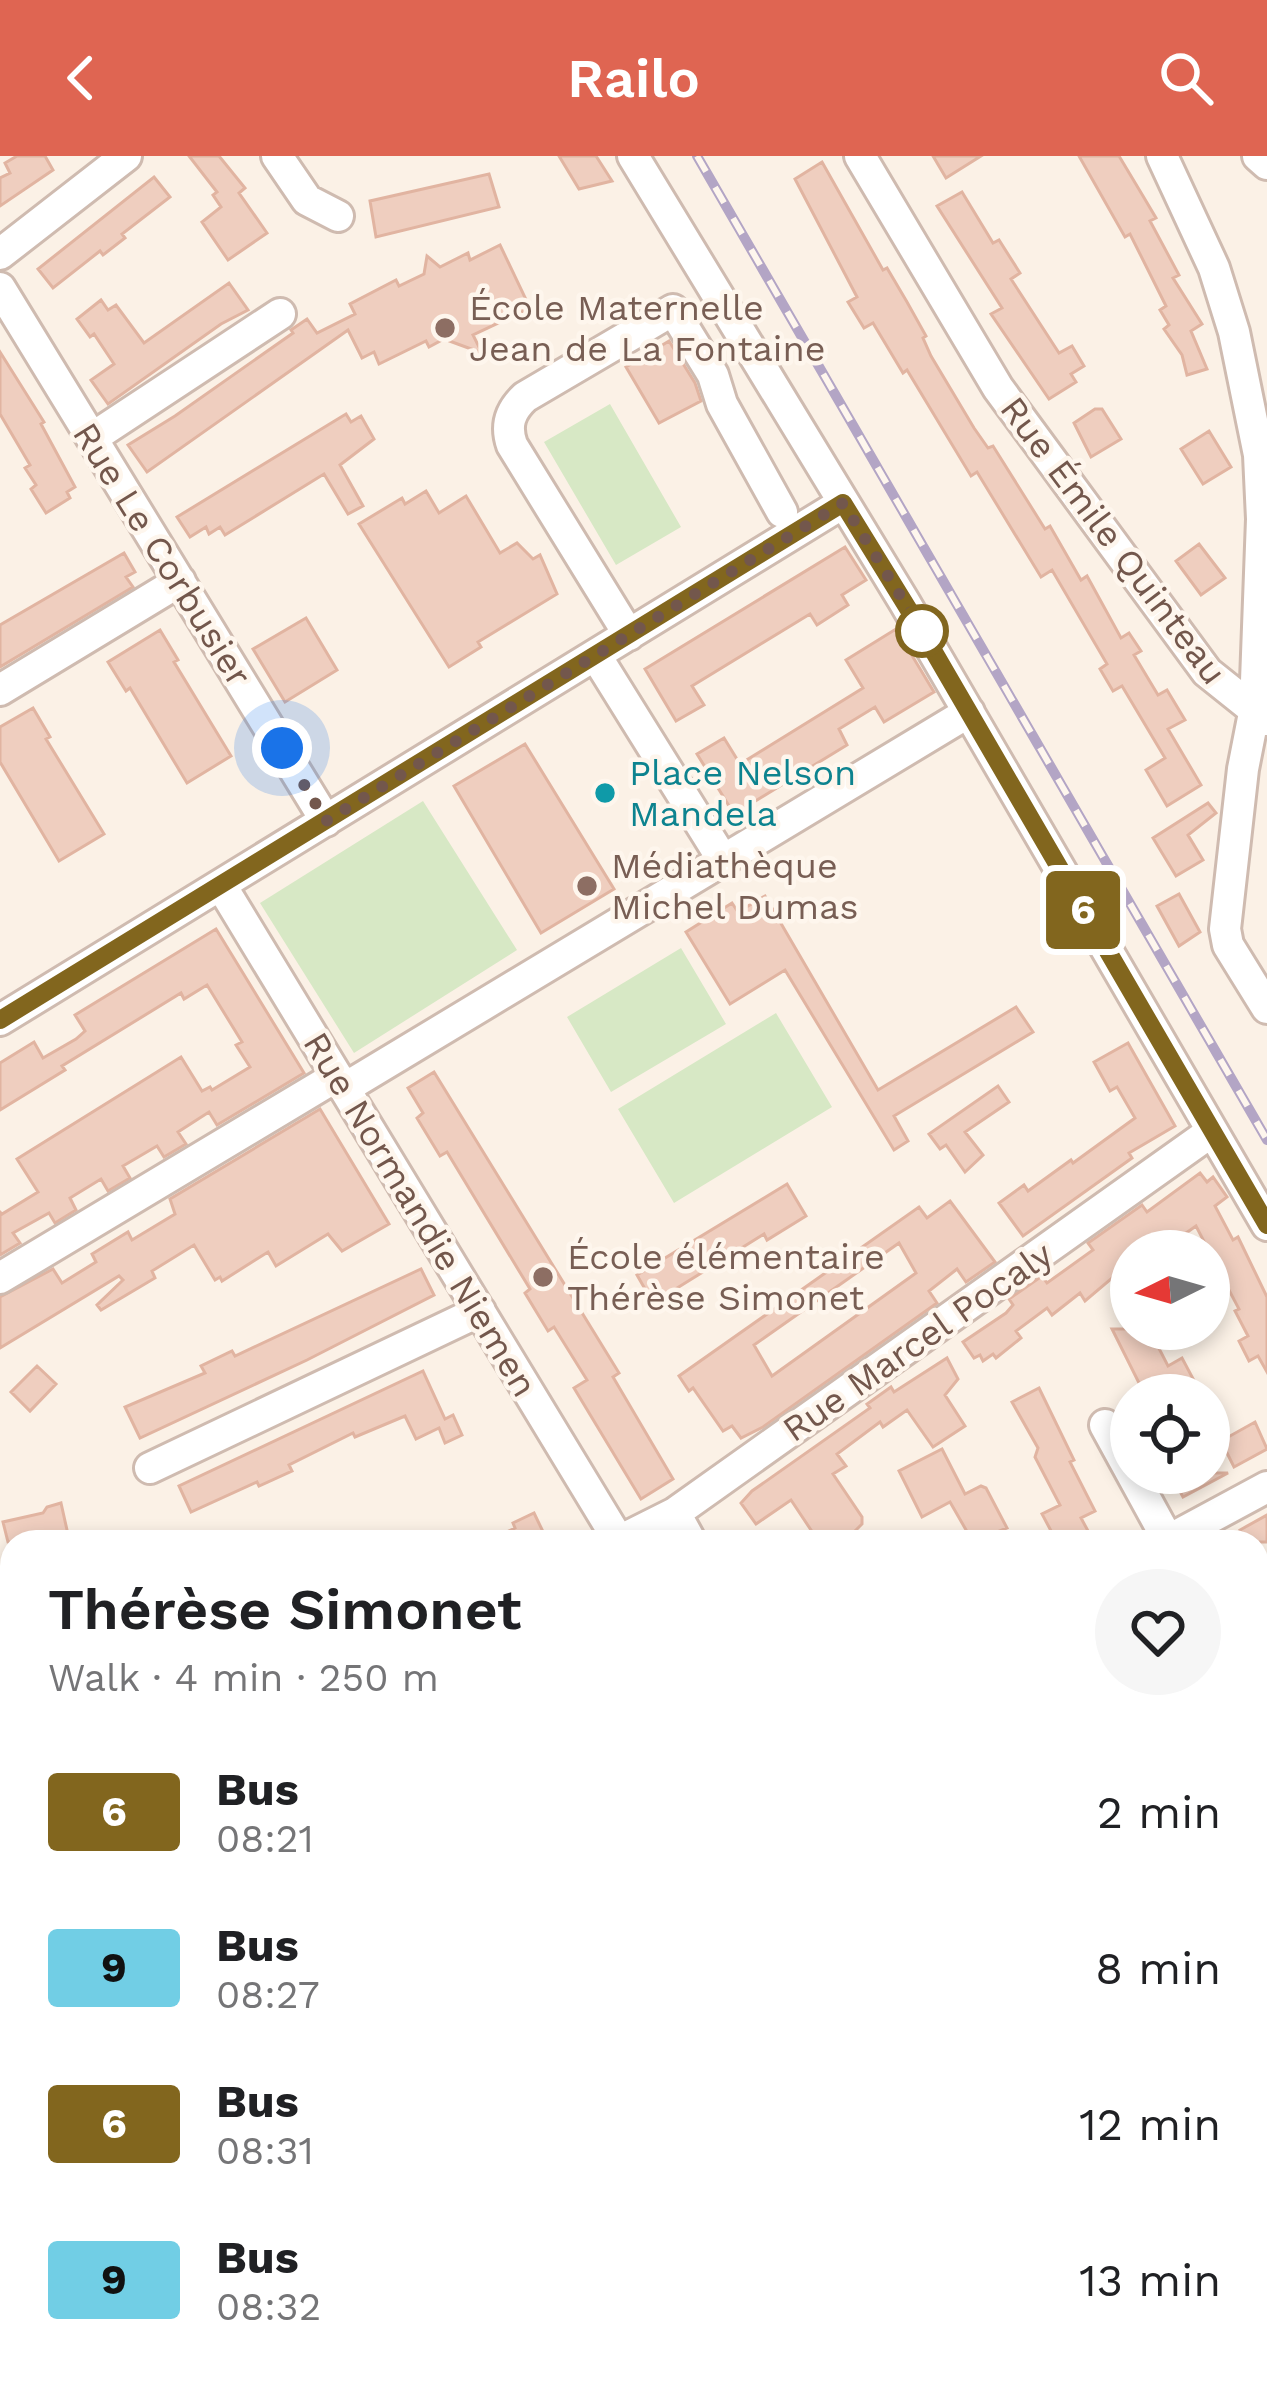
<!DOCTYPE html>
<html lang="en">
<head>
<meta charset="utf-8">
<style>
	:root { --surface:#fff; --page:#f6f6f6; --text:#202124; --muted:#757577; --accent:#df6552 }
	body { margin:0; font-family:"Work Sans",sans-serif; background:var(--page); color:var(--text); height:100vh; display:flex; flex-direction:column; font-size:45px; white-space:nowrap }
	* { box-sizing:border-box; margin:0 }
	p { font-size:39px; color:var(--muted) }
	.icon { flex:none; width:66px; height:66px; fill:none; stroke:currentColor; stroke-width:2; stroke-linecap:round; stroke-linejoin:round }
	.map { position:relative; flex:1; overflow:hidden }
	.drawer { position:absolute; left:0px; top:1374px; width:1269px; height:852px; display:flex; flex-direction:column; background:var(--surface); border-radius:36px 36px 0 0; box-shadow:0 6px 18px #0003 }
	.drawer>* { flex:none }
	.badge { padding:0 24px; border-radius:9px; font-size:42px; line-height:78px }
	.needle { width:78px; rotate:265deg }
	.controls { position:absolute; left:1110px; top:1074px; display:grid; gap:24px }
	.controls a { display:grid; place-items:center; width:120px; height:120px; border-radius:50%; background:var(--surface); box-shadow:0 6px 18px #0003; font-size:60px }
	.you { position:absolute; width:60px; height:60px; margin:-30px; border:9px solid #fff; border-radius:50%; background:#1a73e8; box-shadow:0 0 0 18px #1a73e833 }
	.map>.badge { position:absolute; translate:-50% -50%; box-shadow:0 0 0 6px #fff }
	.round { display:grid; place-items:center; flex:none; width:126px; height:126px; border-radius:63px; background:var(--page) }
	.headline { display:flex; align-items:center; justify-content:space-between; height:204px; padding:0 48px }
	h1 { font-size:57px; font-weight:600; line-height:90px }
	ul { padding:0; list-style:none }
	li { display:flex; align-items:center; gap:36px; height:156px; padding:0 48px }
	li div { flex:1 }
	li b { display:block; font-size:45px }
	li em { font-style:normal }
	li .badge { min-width:132px; font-weight:700; text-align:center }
	header { display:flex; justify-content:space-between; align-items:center; height:156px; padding:0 48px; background:var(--accent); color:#fff; font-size:54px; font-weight:600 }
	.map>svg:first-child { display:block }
</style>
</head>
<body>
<header><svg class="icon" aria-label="back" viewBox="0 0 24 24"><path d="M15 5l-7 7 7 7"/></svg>Railo<svg class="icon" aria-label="search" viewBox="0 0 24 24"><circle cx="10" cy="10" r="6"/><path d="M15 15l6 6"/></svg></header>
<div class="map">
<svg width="1267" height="2226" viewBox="0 0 1267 2226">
	<rect width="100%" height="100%" fill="#fbf1e6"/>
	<path fill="#d7e8c5" d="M610,248L681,371L616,409L544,286Z
		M423,645L517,794L354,897L260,747Z
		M681,792L726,868L611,936L567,861Z
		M776,857L832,951L674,1047L618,953Z"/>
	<path fill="#efcebf" stroke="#e1b4a1" stroke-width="3" fill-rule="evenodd" d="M17,0H45L53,14L0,50V22L10,17L5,7Z
		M189,0H219L245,32L239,37L267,77L228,104L202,66L221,51L213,39L217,36Z
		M559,0H596L612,25L579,33Z
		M933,0H981L946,22Z
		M1079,0H1119L1143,40L1156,62L1150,65L1179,119L1173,122L1202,168L1191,175L1207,213L1187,219L1182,199L1164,173L1169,169L1160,154L1166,150L1130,78L1125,81Z
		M822,6L883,114L887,112L907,146L926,180L923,182L931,200L974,272L988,292L993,290L1045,373L1050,370L1081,424L1087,420L1121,482L1129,477L1141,495L1134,499L1158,539L1167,534L1185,564L1168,573L1201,629L1167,650L1146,614L1165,602L1122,530L1113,535L1100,513L1107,508L1052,414L1041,421L977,316L971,320L907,214L903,217L873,167L864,172L848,146L857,141L795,23Z
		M489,18L499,51L376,81L370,45Z
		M154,21L170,41L122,78L125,82L103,99L100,95L53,132L38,113Z
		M962,36L993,87L999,84L1020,117L1011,123L1059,197L1072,190L1084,210L1071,218L1076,226L1049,243L991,158L1002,152L937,50Z
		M500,89L530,152L473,179L482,197L444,183L429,191L426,185L379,208L374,196L362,202L348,174L147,316L128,289L175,260L293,177L291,174L307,163L317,177L355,158L350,148L396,124L399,130L424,118L427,100L440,111L468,97L470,104Z
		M229,127L248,154L221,168L108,248L91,224L114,208L94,178L90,181L77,163L101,144L108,154L116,149L144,187Z
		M669,185L695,227L701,245L659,267L626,211Z
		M0,196L44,266L41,268L75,331L67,336L70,342L46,357L31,333L36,329L25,312L30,309L0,258Z
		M1095,253H1102L1121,283L1091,301L1074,267Z
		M346,258L351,266L361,260L374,283L340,309L363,350L348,358L324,318L225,379L220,371L209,378L206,371L190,381L177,361Z
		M1209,275L1231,311L1203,328L1181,293Z
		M426,335L439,357L466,340L500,397L517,387L533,403L540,399L557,438L478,486L481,491L449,511L359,368L402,342L405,348Z
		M1199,388L1225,422L1201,439L1176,405Z
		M845,391L866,424L842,439L848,449L817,469L810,458L692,530L704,549L676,565L645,513Z
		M124,397L135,416L126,421L133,431L0,511V469Z
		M306,462L337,514L285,546L253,493Z
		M896,473L934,536L884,566L875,551L839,573L847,589L734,658L697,598L724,582L740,608L863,532L846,504Z
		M160,474L178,504L174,506L231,600L187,627L130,532L126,535L108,506Z
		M33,552L50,581L46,583L104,678L59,705L0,606V571Z
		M525,588L614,733L541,777L454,630Z
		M1208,647L1216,657L1188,679L1203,704L1176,720L1153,682Z
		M1179,738L1200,776L1179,790L1157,750Z
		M765,740L878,934L1016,851L1033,876L894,960L908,985L894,994L785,814L730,848L686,776L732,747L738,756Z
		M216,773L304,917L217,969L209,956L178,976L186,988L164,1001L157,990L123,1010L130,1022L108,1035L101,1023L70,1042L76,1054L55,1067L49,1057L13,1077L20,1087L0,1099V1056L2,1058L38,1036L17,1003L181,901L202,935L210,931L212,934L250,911L236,889L242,886L207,829L184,843L181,837L62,910L65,914L0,954V907L34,886L43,902L76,883L85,875L75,859Z
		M1128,887L1175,970L1129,997L1132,1002L1023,1080L999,1047L1024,1029L1028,1035L1071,1004L1073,1007L1135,962L1117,931L1110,935L1094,906Z
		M434,916L619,1217L613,1221L673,1323L641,1343L574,1232L587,1224L554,1171L548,1175L525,1137L530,1133L447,996L440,1000L417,962L423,957L408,932Z
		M998,930L1009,946L965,976L983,999L965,1016L946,989L940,993L929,978Z
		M320,953L389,1068L342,1095L328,1078L276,1110L268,1096L222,1125L220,1121L215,1124L194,1089L152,1115L155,1122L101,1154L97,1149L123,1124L119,1120L0,1192V1141L53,1113L62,1127L96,1106L92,1098L128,1076L132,1084L175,1058L170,1043Z
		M1200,1017L1207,1026L1213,1021L1227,1041L1215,1050L1233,1084L1238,1081L1267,1141V1216L1258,1200L1249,1205L1239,1185L1248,1180L1235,1155L1239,1153L1220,1117L1216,1119L1209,1105V1095L1196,1070L1169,1089L1165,1082L1146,1095H1131V1106L1085,1145L1080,1137L1052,1159L1047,1152L1016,1175L1021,1182L996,1202L993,1198L983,1205L980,1199L974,1202L963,1186L1006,1157L1013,1149L1009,1143L1042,1120L1047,1127L1093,1094L1088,1087L1142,1049L1147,1056Z
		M787,1028L806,1060L767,1084L764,1078L653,1147L637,1119Z
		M950,1045L995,1106L966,1126L957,1113L929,1135L937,1147L763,1271L741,1282L732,1270L723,1275L693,1232L689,1235L679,1220L919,1051L927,1062ZM899,1087L916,1117L772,1220L754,1189Z
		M421,1113L434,1139L307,1204L140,1282L125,1251L205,1217L201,1210L232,1195L235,1200Z
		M1112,1173H1149L1168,1210L1182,1202L1198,1232L1184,1239H1145Z
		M947,1202L958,1223L945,1239L965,1270L933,1291L907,1254L883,1271L880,1266L837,1298L846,1310L833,1318L862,1361V1368L850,1380L841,1386H819L791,1344L756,1368L741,1347L752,1335L870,1252L867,1248L891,1231L894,1236Z
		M37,1210L56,1228L30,1255L11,1236Z
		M423,1215L445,1263L453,1259L462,1279L445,1287L439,1272L416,1283L405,1260L355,1281L353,1277L289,1309L292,1315L259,1330L257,1326L191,1356L179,1330Z
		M1039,1232L1074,1304L1070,1306L1095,1355L1081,1362L1094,1386H1057L1042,1358L1060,1349L1035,1301L1038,1292L1012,1246Z
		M1255,1266L1267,1293L1234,1311L1221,1285Z
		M942,1293L965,1338L981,1330L986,1332L1007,1372L973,1386L950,1346L922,1361L899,1315Z
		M1170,1317H1228L1183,1341Z
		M61,1347L69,1383L8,1386L3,1366L43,1357L47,1351Z
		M534,1357L548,1386H486L515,1372L513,1367Z
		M1267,1359V1386H1246L1240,1374Z"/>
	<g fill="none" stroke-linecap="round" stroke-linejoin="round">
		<defs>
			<path id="minor" d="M277,0L307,44L338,60
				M633,0L905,447L1267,1069
				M860,0L998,232L1207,516L1267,564
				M1162,0L1214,112L1234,176L1259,299L1262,363L1255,552L1243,613L1225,773L1228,789L1267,852
				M1258,0L1267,8
				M0,98L126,0
				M0,132L326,665
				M92,282L280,158
				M629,479L512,289C505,269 510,255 525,241L673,154L713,219L722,248L782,356
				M596,500L723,704
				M0,534L180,425
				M222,731L619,1385
				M0,864L843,347
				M345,932L969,556
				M0,1122L337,920
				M1105,1269L1168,1384
				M150,1312L480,1155
				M675,1357L691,1386
				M617,1386L675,1357L1211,976
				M1165,1386L1267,1331
				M0,1590L12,1587
				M1257,1669L1267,1664
				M0,1973L12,1968
				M1257,1981L1267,1977
				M674,2214L678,2226"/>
		</defs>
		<use href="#minor" stroke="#cfbbb0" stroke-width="36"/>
		<use href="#minor" stroke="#fff" stroke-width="30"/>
		<defs>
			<path id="rail" d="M697,0L1267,984"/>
		</defs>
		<use href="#rail" stroke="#b3a5c5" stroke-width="10"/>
		<use href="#rail" stroke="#fef6ed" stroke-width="6" stroke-dasharray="18" stroke-linecap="butt"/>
	</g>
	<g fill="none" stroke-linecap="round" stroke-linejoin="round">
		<defs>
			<path id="line" d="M0,864L843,347L920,472L1267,1069"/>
		</defs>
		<use href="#line" stroke="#fff" stroke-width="27"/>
		<use href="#line" stroke="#82661e" stroke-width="18"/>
		<path stroke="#73574c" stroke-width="12" stroke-dasharray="0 21.6" d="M282,592L326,665L843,347L922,475"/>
	</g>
	<g fill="#8d6e63" stroke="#fef6ed" stroke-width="4.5">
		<circle cx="445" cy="172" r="12"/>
		<circle cx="587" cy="730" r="12"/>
		<circle cx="543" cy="1121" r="12"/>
	</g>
	<circle fill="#fff" stroke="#82661e" stroke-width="6" cx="922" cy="475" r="24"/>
	<circle fill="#0f9aa8" stroke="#fef6ed" stroke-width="4.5" cx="605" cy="637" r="12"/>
	<g text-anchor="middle" stroke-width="9" stroke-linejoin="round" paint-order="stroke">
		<g font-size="36" fill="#785e54" stroke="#fef6ed" text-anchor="start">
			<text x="469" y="164">École Maternelle<tspan x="469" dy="41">Jean de La Fontaine</tspan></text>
			<text x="611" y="722">Médiathèque<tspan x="611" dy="41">Michel Dumas</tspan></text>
			<text x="567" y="1113">École élémentaire<tspan x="567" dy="41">Thérèse Simonet</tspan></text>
		</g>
		<g font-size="36" fill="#73574c" stroke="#fef6ed">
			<text transform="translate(1114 384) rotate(53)" y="13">Rue Émile Quinteau</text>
			<text transform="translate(163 398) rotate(58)" y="13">Rue Le Corbusier</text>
			<text transform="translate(421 1058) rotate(59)" y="13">Rue Normandie Niemen</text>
			<text transform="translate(917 1185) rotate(-35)" y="13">Rue Marcel Pocaly</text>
		</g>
		<g font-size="36" fill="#0d838f" stroke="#fef6ed" text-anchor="start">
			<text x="629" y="629">Place Nelson<tspan x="629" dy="41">Mandela</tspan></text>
		</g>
	</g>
</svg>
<div class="controls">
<a><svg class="needle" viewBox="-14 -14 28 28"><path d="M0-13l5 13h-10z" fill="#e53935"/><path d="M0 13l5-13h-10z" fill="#757577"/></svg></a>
<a><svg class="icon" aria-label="locate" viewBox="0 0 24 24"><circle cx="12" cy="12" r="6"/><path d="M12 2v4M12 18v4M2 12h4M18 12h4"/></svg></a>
</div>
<div class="you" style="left:282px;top:592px"></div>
<b class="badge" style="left:1083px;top:754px;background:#82661e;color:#fff">6</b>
<section class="drawer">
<div class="headline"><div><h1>Thérèse Simonet</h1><p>Walk · 4 min · 250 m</p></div><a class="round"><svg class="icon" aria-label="heart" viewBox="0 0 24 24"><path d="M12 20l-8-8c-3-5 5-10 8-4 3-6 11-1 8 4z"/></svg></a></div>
<ul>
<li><span class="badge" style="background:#82661e;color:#fff">6</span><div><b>Bus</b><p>08:21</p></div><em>2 min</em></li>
<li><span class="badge" style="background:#71cee5;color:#111">9</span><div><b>Bus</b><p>08:27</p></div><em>8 min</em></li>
<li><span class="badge" style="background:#82661e;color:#fff">6</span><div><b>Bus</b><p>08:31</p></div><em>12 min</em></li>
<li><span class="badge" style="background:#71cee5;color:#111">9</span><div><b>Bus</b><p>08:32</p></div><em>13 min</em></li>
</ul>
</section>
</div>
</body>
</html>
